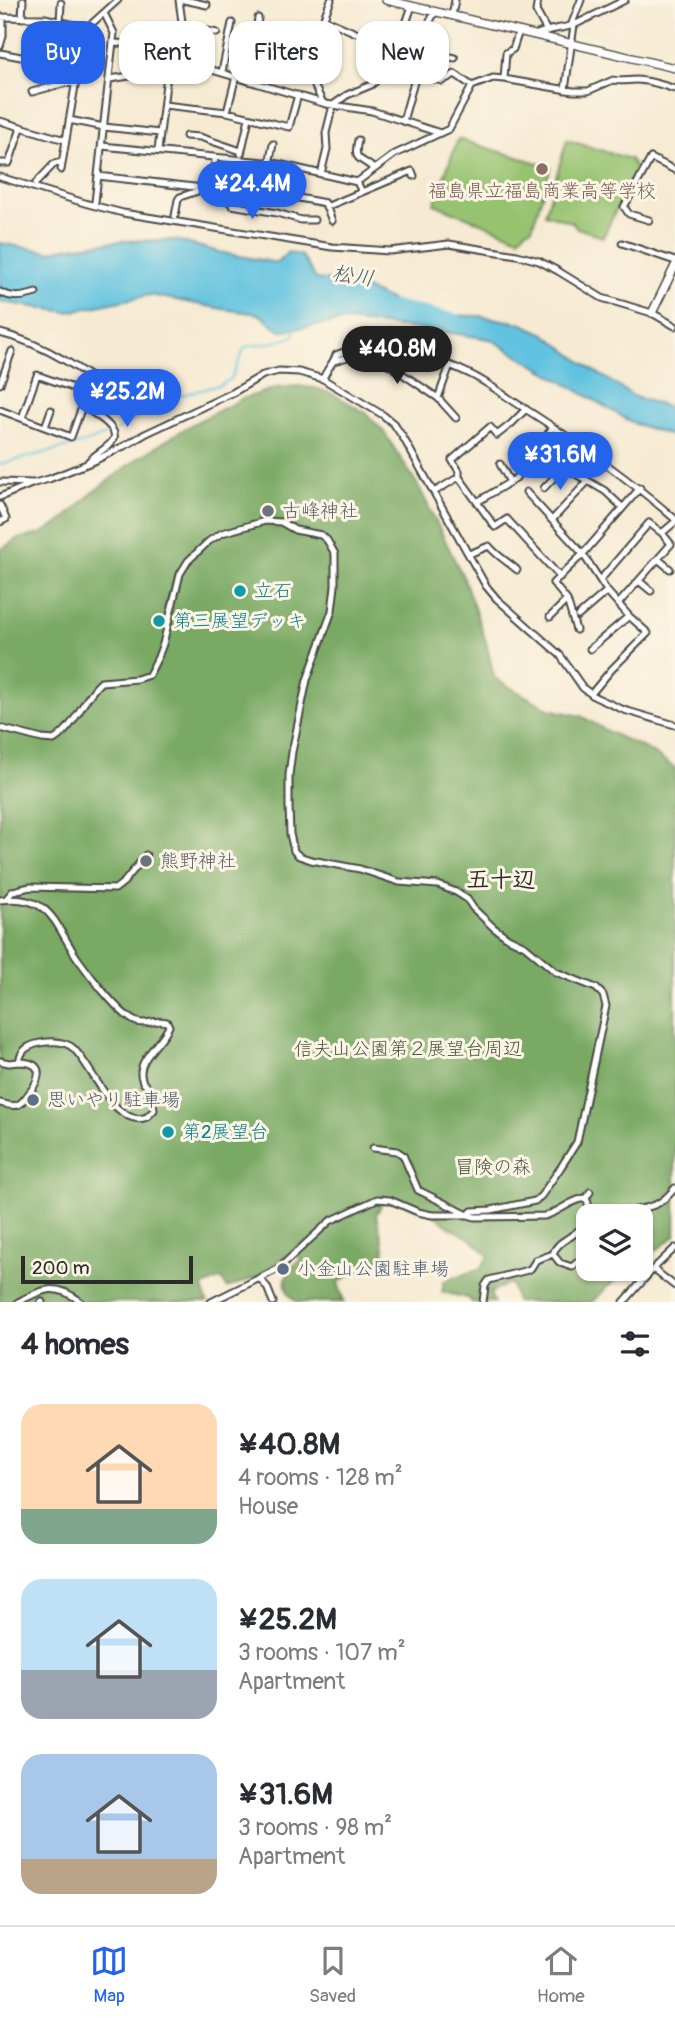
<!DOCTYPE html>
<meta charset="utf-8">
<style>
:root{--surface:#fff;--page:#f7f7f7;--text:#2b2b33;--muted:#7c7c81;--line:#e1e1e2;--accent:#2563eb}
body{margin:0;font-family:Pangolin,"Klee One",sans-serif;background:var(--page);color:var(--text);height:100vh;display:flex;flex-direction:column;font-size:26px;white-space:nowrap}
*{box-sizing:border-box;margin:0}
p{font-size:23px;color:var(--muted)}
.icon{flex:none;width:38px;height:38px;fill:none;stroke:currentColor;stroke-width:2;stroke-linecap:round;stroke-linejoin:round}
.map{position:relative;height:1302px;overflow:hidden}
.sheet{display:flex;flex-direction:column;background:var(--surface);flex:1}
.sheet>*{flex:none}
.banner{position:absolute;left:21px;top:21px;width:634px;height:63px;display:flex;gap:14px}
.tools{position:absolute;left:576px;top:1204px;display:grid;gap:14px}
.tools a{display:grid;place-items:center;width:77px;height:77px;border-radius:14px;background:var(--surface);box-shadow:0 2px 5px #0004;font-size:35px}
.scale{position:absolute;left:21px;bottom:18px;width:172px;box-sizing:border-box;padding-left:7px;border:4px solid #2b2b2b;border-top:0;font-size:19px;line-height:24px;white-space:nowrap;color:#2b2b2b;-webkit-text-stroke:5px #fcf5e5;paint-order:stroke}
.price{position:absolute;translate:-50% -60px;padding:0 16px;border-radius:24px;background:var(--accent);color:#fff;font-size:23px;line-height:46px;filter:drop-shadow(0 2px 4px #0008)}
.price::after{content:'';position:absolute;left:50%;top:42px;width:21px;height:16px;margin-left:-10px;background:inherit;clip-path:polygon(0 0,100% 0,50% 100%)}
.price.current{background:#222;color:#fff}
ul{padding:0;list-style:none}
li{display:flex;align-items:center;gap:21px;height:175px;padding:0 21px}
li span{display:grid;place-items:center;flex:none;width:196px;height:140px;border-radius:21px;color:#555}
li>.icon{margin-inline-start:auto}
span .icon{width:84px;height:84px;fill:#fffc;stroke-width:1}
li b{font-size:30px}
h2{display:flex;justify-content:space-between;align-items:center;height:84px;padding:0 21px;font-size:30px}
.chip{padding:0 24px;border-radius:21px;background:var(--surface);box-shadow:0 2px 5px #0004;font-size:24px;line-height:63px}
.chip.current{background:var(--accent);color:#fff}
.tab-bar{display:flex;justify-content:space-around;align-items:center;height:98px;border-top:2px solid var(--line);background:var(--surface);font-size:19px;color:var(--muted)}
.tab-bar a{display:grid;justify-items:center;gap:4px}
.tab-bar .current{color:var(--accent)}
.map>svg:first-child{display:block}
.green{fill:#97c371;stroke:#61774e;stroke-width:2}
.forest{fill:#79a963;stroke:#526a47;stroke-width:2}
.water{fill:#62c3e0;stroke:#467786;stroke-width:2}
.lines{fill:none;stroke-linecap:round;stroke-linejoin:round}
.stream{stroke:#62c3e0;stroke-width:2}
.river{stroke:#62c3e0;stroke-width:10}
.minor-casing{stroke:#494844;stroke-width:9}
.tertiary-casing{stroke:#494844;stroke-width:10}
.minor{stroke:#fff;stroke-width:5}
.tertiary{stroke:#fff;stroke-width:7}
.education-dot{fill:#8d6e63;stroke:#fcf5e5;stroke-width:2.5}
.worship-dot{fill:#6b7280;stroke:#fcf5e5;stroke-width:2.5}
.culture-dot{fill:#0f9aa8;stroke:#fcf5e5;stroke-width:2.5}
.service-dot{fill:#5c6f8a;stroke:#fcf5e5;stroke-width:2.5}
.labels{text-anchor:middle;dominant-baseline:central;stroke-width:6;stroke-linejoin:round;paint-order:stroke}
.education-label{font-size:19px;fill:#785e54;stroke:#fcf5e5}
.worship-label{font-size:19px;fill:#5b616d;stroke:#fcf5e5;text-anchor:start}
.culture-label{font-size:19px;fill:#0d838f;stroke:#fcf5e5;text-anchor:start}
.park-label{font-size:19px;fill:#4b5940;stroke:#fcf5e5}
.service-label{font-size:19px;fill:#4e5e75;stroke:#fcf5e5;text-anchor:start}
.water-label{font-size:21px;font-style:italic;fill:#3c5961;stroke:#fcf5e5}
.quarter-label{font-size:23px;font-weight:bold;fill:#2b2b2b;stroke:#fcf5e5}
</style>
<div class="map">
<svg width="675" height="1302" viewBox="0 0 675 1302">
<rect width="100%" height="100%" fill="#fcf5e5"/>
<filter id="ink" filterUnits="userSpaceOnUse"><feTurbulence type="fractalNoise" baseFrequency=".0143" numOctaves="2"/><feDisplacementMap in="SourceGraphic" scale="14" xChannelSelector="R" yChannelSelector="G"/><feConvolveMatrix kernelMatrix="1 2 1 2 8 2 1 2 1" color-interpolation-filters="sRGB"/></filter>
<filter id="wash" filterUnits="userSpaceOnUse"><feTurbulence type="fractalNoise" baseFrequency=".00686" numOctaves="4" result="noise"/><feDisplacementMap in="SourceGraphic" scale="28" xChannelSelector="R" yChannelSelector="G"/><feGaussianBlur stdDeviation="1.57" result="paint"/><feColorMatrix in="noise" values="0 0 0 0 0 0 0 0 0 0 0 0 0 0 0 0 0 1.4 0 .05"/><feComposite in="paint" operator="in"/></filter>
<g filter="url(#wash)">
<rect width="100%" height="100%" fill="#f6ead2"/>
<path class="green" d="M458 139 551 167 532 228 526 230 519 238 434 204Z
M567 140 630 159 636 169 603 237 577 228 572 222 545 214Z"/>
<path class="forest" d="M297 386 315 388 333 394 366 413 384 432 419 487 464 579 486 642 494 677 502 683 549 709 581 716 609 732 648 750 675 768V1236L641 1262 640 1216H588V1269H632L607 1287 593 1302H516L512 1286 509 1283 490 1293 494 1302H472L468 1298 442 1292 444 1281 480 1269 489 1256 471 1239 449 1227 434 1215 394 1199 382 1203 376 1215 385 1252 381 1258 338 1282 344 1302H298C287 1297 282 1282 289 1272 291 1268 297 1263 301 1259L296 1253 286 1256 257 1277 227 1288 222 1278 203 1286 206 1300 208 1302H0V550L17 539 40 534 61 522 93 492 140 457 192 424 242 399 276 388Z"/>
<path class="water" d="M175 240 223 253 277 263 288 252 302 256 316 279 353 283 423 315 480 316 520 323 545 334 590 368 635 397 675 409V437L633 423 490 339 445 332 346 321 280 331 259 314 223 309 150 295 68 312 0 302V243L49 252 70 247 122 241Z"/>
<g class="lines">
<path class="stream" d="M115 431 157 404 174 397 220 385 231 379 245 347C261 343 278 344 294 336V329
M0 464 88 442 110 433"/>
<path class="river" d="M393 305 456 319"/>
</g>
</g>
<g filter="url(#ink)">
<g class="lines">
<defs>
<path id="minor" d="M179 0 183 29H198L217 33
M184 0 207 5
M538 0 536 11 547 31
M452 16 455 0
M0 17 45 18 87 28 118 0
M22 18 23 0
M324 19 356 33
M60 22 61 3
M571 26 581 0
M179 29 180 44 192 64
M402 35 412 6
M535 35C546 29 561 29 574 25
M113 43 176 45 182 43 198 42
M0 46 3 36V17
M0 53 63 65
M297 66 310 53 331 0
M222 72 232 23
M110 79 142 74 187 77 192 64 326 104 372 111 440 133
M446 79 443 70 447 56 455 58
M504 79 506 53 513 49 519 31
M249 80 258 18
M315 87 323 103
M565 90 574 25 625 0
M32 92 65 83 76 84
M164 105 227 112 289 127 298 95
M227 112 236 76
M69 120 104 127 160 133
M0 121 65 140
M403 121 416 75 418 43 435 12
M186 136 200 137 241 151
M358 140C353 163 360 156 374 169
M102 146 274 163 357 182 362 192
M158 151 167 75
M241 154 249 118
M0 163H9L21 128
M61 170 79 62 87 28
M321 174 327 149 326 133 333 105 347 95 371 85 388 71 409 72 442 81 455 74 472 86 493 78 504 79 573 91H588L613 80C621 82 628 80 636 80 650 80 662 85 675 89
M98 176 203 188
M0 177 88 204 123 213 332 247 390 251 449 244 517 255 539 261 558 271 602 298 652 313 675 326
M357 182 395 154 449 129 472 86
M36 183 54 164 62 162
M213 185 215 158
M233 186 229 201 232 205 277 213 301 220H314
M264 191 273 144
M95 202 114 33 104 13
M326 207 412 171 414 176
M175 216 178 200 180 197 221 183 325 203 332 221
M649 220 629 214 624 207 651 158 675 170
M622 243 675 261
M0 292C13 299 23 297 36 293
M0 333C51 345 94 379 135 409
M334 361 351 356H376L438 398 456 418
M323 379C326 370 333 364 336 355 345 350 356 350 367 350 404 348 437 358 470 374 489 383 506 397 524 408 577 442 628 478 675 519
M0 384 12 351
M438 398 450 365
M82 407C91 411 118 427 114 438 112 446 94 454 88 462
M526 409 511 424 497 435 490 427 452 460 459 471V477L495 527 507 519 560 577
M0 410 71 437 87 393 37 375 22 418
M45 427 51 410
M540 446 564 467 605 491 622 507
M500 464 510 482
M0 482 34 483 49 479 94 461 128 444 145 434 234 392 263 375 279 371 299 372 323 379 383 415 394 424 404 439 486 586 497 599 560 655 583 688 595 697 624 710 675 725
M544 488 564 467
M434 492 459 477
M526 492 583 554 607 591 629 616 648 633 612 669 591 694
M0 497 34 483
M477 502 515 479 553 427
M0 505 6 519 0 522
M553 519 587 482
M469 554 489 546C497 556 507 561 517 570
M658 559 670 569
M601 579 649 523 662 533 675 522
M639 581 651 591
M619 603 671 544 662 533
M578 616 607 591
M550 617 567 600
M576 630 567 600 553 583 583 554 640 488
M590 649 629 616
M0 728 42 739 54 740C77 725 82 699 101 682L137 679 149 675 158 657 163 644 180 574 188 561 209 541 222 533 265 521 281 522 295 530 321 535 327 540 335 554V586L332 611 307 680 292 752 289 775V806L290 834 294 851 299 856 311 860 360 869 399 882 438 885 456 892 467 899 473 908 494 928 508 938 525 946 556 972 596 988 603 995 606 1006 577 1142 561 1167 541 1196 535 1201 491 1210 472 1211 468 1215 418 1190 403 1155 397 1151 373 1148
M6 899 13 891 30 887 115 889 124 882 146 855
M0 900C53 894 54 925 78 959 90 976 115 1008 131 1019 143 1028 155 1018 167 1022L169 1026C164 1041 135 1060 142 1079 144 1087 144 1081 148 1088 152 1094 153 1103 154 1110L147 1117C115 1130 92 1065 73 1048 64 1040 47 1041 36 1044 26 1047 21 1051 19 1062 49 1062 38 1083 26 1097 23 1101 21 1104 17 1105 12 1107 5 1104 0 1103
M0 1061 9 1063 19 1062
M620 1216C644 1204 655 1213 675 1188
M553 1254 560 1263 572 1267 588 1253
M653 1269 675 1286
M260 1279 267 1287 273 1302
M18 1302C44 1289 56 1282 81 1302
M41 1302H42
M211 1302 278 1269 330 1221 377 1199 390 1200 418 1212 432 1215H468L475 1217 544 1216C559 1213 571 1199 586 1198L590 1192
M483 1302 485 1286 489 1280 528 1270 531 1268 536 1260 553 1254C558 1237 581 1239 587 1215 589 1208 589 1204 586 1198
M624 1302 653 1269 675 1248"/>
<path id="tertiary" d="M386 0 675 68
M652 313 675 266"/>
</defs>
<use href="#minor" class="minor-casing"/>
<use href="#tertiary" class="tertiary-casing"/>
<use href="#minor" class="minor"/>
<use href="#tertiary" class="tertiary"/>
</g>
</g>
<circle class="education-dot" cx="542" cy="169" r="7"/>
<g class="worship-dot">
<circle cx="268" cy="511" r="7"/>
<circle cx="146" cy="861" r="7"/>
</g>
<g class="culture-dot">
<circle cx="240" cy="591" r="7"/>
<circle cx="159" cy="621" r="7"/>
<circle cx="168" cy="1132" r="7"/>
</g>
<g class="service-dot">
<circle cx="33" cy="1100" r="7"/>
<circle cx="283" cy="1269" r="7"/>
</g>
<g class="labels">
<g class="education-label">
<text x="542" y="191">福島県立福島商業高等学校</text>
</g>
<g class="worship-label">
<text x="282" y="511">古峰神社</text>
<text x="160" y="861">熊野神社</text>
</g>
<g class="culture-label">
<text x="254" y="591">立石</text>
<text x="173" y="621">第三展望デッキ</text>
<text x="182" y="1132">第2展望台</text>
</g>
<g class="park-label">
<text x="408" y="1049">信夫山公園第２展望台周辺</text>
<text x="493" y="1167">冒険の森</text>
</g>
<g class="service-label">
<text x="47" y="1100">思いやり駐車場</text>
<text x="297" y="1269">小金山公園駐車場</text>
</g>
<g class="water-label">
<text transform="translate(353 276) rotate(9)">松川</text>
</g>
<g class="quarter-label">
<text x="501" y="879">五十辺</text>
</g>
</g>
</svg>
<div class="tools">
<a><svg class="icon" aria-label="layers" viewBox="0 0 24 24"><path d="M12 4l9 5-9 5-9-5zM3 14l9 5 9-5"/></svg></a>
</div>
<div class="scale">200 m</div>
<b class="price" style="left:252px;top:221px">¥24.4M</b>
<b class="price current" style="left:397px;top:386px">¥40.8M</b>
<b class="price" style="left:127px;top:429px">¥25.2M</b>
<b class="price" style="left:560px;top:492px">¥31.6M</b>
<div class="banner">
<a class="chip current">Buy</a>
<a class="chip">Rent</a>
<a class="chip">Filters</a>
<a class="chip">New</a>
</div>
</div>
<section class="sheet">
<h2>4 homes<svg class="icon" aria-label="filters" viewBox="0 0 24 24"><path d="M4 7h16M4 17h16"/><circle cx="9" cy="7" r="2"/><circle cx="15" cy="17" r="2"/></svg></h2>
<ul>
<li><span style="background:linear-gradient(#ffd9b3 75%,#7fa58c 0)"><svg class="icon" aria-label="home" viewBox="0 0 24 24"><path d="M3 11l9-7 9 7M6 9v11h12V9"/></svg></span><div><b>¥40.8M</b><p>4 rooms · 128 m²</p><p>House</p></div></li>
<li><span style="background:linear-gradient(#bfe0f5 65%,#9aa5b1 0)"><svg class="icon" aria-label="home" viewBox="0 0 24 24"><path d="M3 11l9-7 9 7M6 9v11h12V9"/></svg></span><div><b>¥25.2M</b><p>3 rooms · 107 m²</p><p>Apartment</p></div></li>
<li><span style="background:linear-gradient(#a9c7e8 75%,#b9a48a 0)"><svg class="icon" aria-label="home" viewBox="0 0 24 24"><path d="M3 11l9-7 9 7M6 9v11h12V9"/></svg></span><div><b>¥31.6M</b><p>3 rooms · 98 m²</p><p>Apartment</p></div></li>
</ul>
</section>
<nav class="tab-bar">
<a class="current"><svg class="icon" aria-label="map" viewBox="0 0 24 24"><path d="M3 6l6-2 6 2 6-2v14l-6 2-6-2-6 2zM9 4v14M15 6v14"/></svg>Map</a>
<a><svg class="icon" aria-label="saved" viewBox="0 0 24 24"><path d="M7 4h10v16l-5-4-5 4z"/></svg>Saved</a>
<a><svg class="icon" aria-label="home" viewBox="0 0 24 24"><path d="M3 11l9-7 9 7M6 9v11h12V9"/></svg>Home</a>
</nav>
